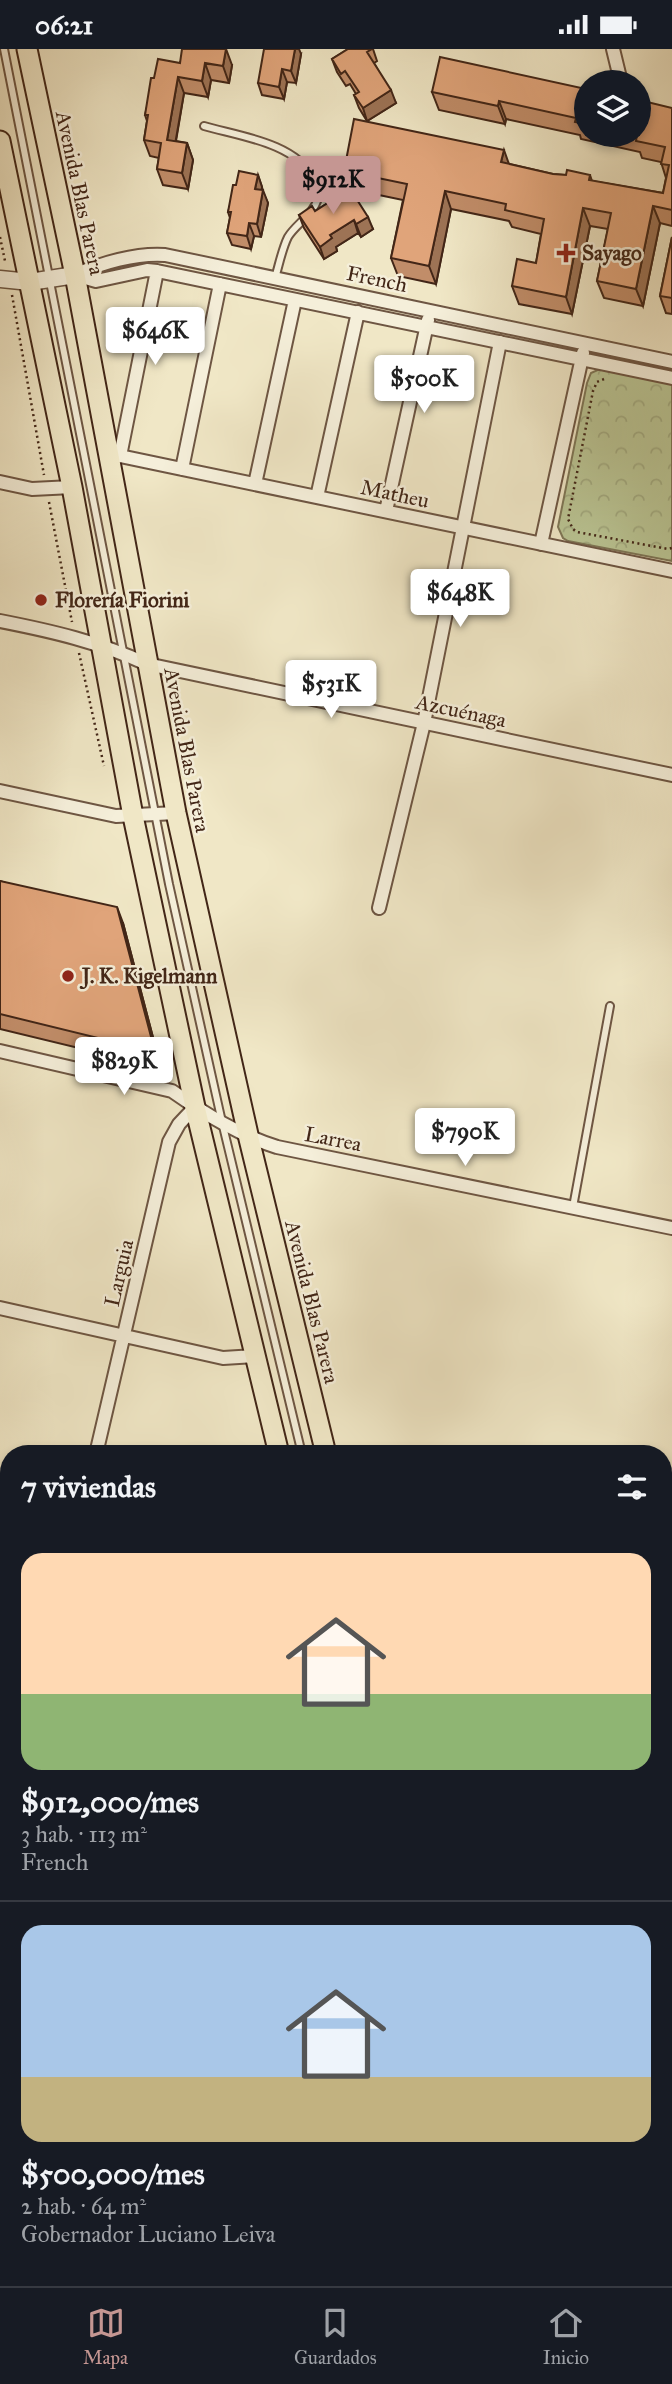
<!DOCTYPE html>
<html lang="es">
<meta charset="utf-8">
<style>
:root{--surface:#171b24;--page:#242831;--text:#f1f3f6;--muted:#9ea1a6;--line:#363941;--accent:#c59692}
body{margin:0;font-family:"IM FELL Great Primer",serif;background:var(--page);color:var(--text);height:100vh;display:flex;flex-direction:column;font-size:26px;white-space:nowrap}
*{box-sizing:border-box;margin:0}
p{font-size:23px;color:var(--muted)}
.icon{flex:none;width:38px;height:38px;fill:none;stroke:currentColor;stroke-width:2;stroke-linecap:round;stroke-linejoin:round}
.map{position:relative;flex:1;overflow:hidden}
.details{position:absolute;left:0px;top:1396px;width:672px;height:842px;display:flex;flex-direction:column;background:var(--surface);border-radius:28px 28px 0 0;box-shadow:0 4px 10px #0003}
.details>*{flex:none}
.tools{position:absolute;left:574px;top:21px;display:grid;gap:14px}
.tools a{display:grid;place-items:center;width:77px;height:77px;border-radius:50%;background:var(--surface);box-shadow:0 4px 10px #0003;font-size:35px}
.price{position:absolute;translate:-50% -60px;padding:0 16px;border-radius:7px;background:#fff;color:#222;font-size:23px;line-height:46px;filter:drop-shadow(0 2px 4px #0008)}
.price::after{content:'';position:absolute;left:50%;top:42px;width:21px;height:16px;margin-left:-10px;background:inherit;clip-path:polygon(0 0,100% 0,50% 100%)}
.price.active{background:var(--accent);color:#111}
ul{padding:0;list-style:none}
li{display:grid;align-content:center;gap:14px;height:371px;padding:0 21px}
li+li{border-top:2px solid var(--line)}
li span{display:grid;place-items:center;height:217px;border-radius:21px;color:#555}
li>.icon{margin-inline-start:auto}
span .icon{width:126px;height:126px;fill:#fffc;stroke-width:1}
li b{font-size:30px}
h2{display:flex;justify-content:space-between;align-items:center;height:84px;padding:0 21px;font-size:30px}
.status{display:flex;justify-content:space-between;align-items:center;height:49px;padding:0 35px;background:var(--surface);direction:ltr}
.status svg{height:19px;fill:currentColor}
.tab-bar{display:flex;justify-content:space-around;align-items:center;height:98px;border-top:2px solid var(--line);background:var(--surface);font-size:19px;color:var(--muted)}
.tab-bar a{display:grid;justify-items:center;gap:4px}
.tab-bar .active{color:var(--accent)}
.map>svg:first-child{display:block}
.grass{fill:#bac594;stroke:#7e7656;stroke-width:2}
.forest{fill:url(#forest-crowns);stroke:#7e7656;stroke-width:2}
.lines{fill:none;stroke-linecap:round;stroke-linejoin:round}
.service-casing{stroke:#6e5643;stroke-width:10}
.minor-casing{stroke:#6e5643;stroke-width:16}
.tertiary-casing{stroke:#6e5643;stroke-width:19}
.primary-casing{stroke:#422617;stroke-width:23}
.path{stroke:#422617;stroke-width:2.5;stroke-dasharray:2 3.5;stroke-linecap:butt}
.service{stroke:#f5efda;stroke-width:6}
.minor{stroke:#f5efda;stroke-width:12}
.tertiary{stroke:#f5efda;stroke-width:16}
.primary{stroke:#f0e7c6;stroke-width:19}
.wall{fill:#c18d69;stroke:#422617;stroke-width:2}
.shaded-wall{fill:#9d7355;stroke:#422617;stroke-width:2}
.building{fill:#e0a47a;stroke:#422617;stroke-width:2}
.poi-dot{fill:#8f2418;stroke:#f5efda;stroke-width:2.5}
.labels{text-anchor:middle;dominant-baseline:central;stroke-width:5;stroke-linejoin:round;paint-order:stroke}
.street-label{font-size:21px;fill:#422617;stroke:#f5efda}
.poi-label{font-size:21px;font-weight:bold;fill:#422617;stroke:#f5efda;text-anchor:start}
</style>
<div class="status"><b>06:21</b><svg viewBox="0 0 49 12"><path d="M0 12V9h3v3zM5 12V6h3v6zM10 12V3h3v9zM15 12V0h3v12zM26 1h20v11H26zM47 4h2v5h-2z"/></svg></div>
<div class="map">
<svg width="672" height="2237" viewBox="0 0 672 2237">
<defs>
<pattern id="forest-crowns" width="20" height="18" patternUnits="userSpaceOnUse" patternTransform="scale(1.75)"><rect width="20" height="18" fill="#bac594"/><path d="M2 6a3 3 0 1 1 6 0M12 15a3 3 0 1 1 6 0" fill="none" stroke="#a1a97f"/></pattern>
</defs>
<rect width="100%" height="100%" fill="#f0e7c6"/>
<filter id="stains"><feTurbulence type="fractalNoise" baseFrequency=".00286" numOctaves="4"/><feColorMatrix values="0 0 0 0 .2 0 0 0 0 .09 0 0 0 0 .02 0 0 0 .5 -.17"/></filter>
<radialGradient id="worn" r=".72"><stop offset=".6" stop-color="#630" stop-opacity="0"/><stop offset="1" stop-color="#630" stop-opacity=".3"/></radialGradient>
<path class="grass" d="M0 2089 9 2090V2209L0 2208Z"/>
<path class="forest" d="M602 319 672 334V512L568 492 563 489 558 478 587 334 591 324Z"/>
<g class="lines">
<defs>
<path id="service" d="M4 0 169 835 222 1073 302 1405
M204 77C239 87 296 94 313 129 316 135 320 143 318 149 314 165 296 175 288 188 282 200 279 216 275 229
M573 1158 610 957
M501 2230 503 2237"/>
<path id="minor" d="M613 0 621 33
M672 313 165 206C136 204 101 214 75 226L96 232 147 221 157 222 672 329
M120 407 157 222
M109 409 120 407 182 420 672 522
M182 420 220 235
M0 433 32 440 72 438
M255 435 295 251
M317 448 358 263
M386 462 428 271
M541 495 583 304
M0 572C51 582 99 593 147 615L672 726
M0 742 116 767 176 764
M379 859 424 674 500 293
M0 1002 172 1042C205 1065 239 1086 277 1098L672 1179
M0 1259 223 1309 255 1307
M96 1405 169 1093 179 1075 195 1058
M0 1516 9 1518
M0 1814 9 1774
M663 1855 672 1856
M0 2058H9
M451 2237H456"/>
<path id="tertiary" d="M0 230 30 233 75 226
M663 2192 672 2188
M539 2237 559 2230"/>
<path id="primary" d="M27 0 75 226 176 764 249 1090 326 1405
M0 92 72 438 133 767 195 1058 279 1405
M480 2230 482 2237
M522 2230 524 2237"/>
</defs>
<use href="#service" class="service-casing"/>
<use href="#minor" class="minor-casing"/>
<use href="#tertiary" class="tertiary-casing"/>
<use href="#primary" class="primary-casing"/>
<path class="path" d="M0 188 5 212
M12 246 44 426
M604 330 597 333 593 342 568 470 573 480 577 483 668 500 672 499
M49 453 72 573
M79 604 104 717"/>
<use href="#service" class="service"/>
<use href="#minor" class="minor"/>
<use href="#tertiary" class="tertiary"/>
<use href="#primary" class="primary"/>
</g>
<path class="wall" d="M348 0H373L377 12 374 14 396 54 367 72 359 59 354 46 356 45 350 35 346 37 337 23 332 10Z
M301 5 296 34 287 33 284 50 262 46 258 34Z
M180 14 232 16 229 34 211 31 208 48 184 44 176 92 187 94 193 111 188 140 163 136 157 120 159 109 150 107 144 91 147 72 145 66 154 29Z
M586 40V86H639L672 59V177L660 174 643 257 604 249 597 232 608 180 590 177 572 265 519 255 512 237 536 214 541 185 512 178 509 172 451 160 436 235 398 227 391 209 403 151 350 140 373 180 361 188 358 184 336 198 337 202 324 210 304 179 299 166 315 162 336 149 334 143 350 140 344 122 509 115 553 125 566 126H590L592 132 663 144 666 129 661 113 642 109 640 103 581 90 580 86 506 70 505 75 439 61 432 43Z
M258 126 262 138V141L268 154 261 188 254 187 251 200 232 196 227 184 230 169 228 163 236 136Z
M672 188V265L666 264 660 247Z
M0 832 123 874 161 1019 0 980Z"/>
<path class="shaded-wall" d="M226 0 232 16 229 34 223 17Z
M295 0H299L301 5 296 34 291 22Z
M205 14 211 31 208 48 202 32Z
M282 20 287 33 284 50 279 38Z
M178 28 184 44 173 107 167 91Z
M391 41 396 54 367 72 363 59Z
M499 52 506 70 505 75 498 57Z
M187 94 193 111 188 140 182 124Z
M504 101 510 118 501 113Z
M258 126 262 138 260 152 255 140Z
M263 141 268 154 261 188 257 175Z
M445 142 451 160 436 235 429 217Z
M653 157 660 174 643 257 636 240Z
M583 159 590 177 572 265 566 248Z
M368 168 373 180 361 188 356 175Z
M354 171 358 184 336 198 337 202 324 210 320 198 330 186Z
M249 174 254 187 251 200 247 187Z
M117 858 123 874 161 1019 155 1003Z"/>
<path class="building" d="M182 0H226L223 17 205 14 202 32 178 28 167 91 187 94 182 124 157 120 161 94 144 91 148 66H145L151 29H154L158 10 180 14Z
M264 0H295L291 22 282 20 279 38 258 34Z
M348 0H372L367 3 391 41 363 59 354 46 359 43 345 22 341 25 332 10Z
M440 8 586 40V75L575 73 576 69 499 52 498 57 432 43Z
M639 51 672 59V161L653 157 636 240 597 232 611 164 583 159 566 248 512 237 517 210 536 214 544 170 505 161 506 155 445 142 429 217 391 209 407 135 344 122 354 70 504 101 501 113 553 125 566 126 567 121 590 126 589 131 663 144 669 116 661 115 665 98 636 92 637 86H634H639Z
M239 122 258 126 255 140 263 141 257 175 249 174 247 187 227 184 231 163H228L233 136H236Z
M347 135 368 168 356 175 354 171 330 186 332 189 320 198 299 166 312 157 315 162 337 148 334 143Z
M672 188V249L660 247Z
M0 832 117 858 155 1003 0 965Z"/>
<g class="poi-dot">
<path d="M562.5 193.5h7v7h7v7h-7v7h-7v-7h-7v-7h7z"/>
<circle cx="41" cy="551" r="7"/>
<circle cx="68" cy="927" r="7"/>
</g>
<g class="labels">
<g class="street-label">
<text transform="translate(80 144) rotate(78)">Avenida Blas Parera</text>
<text transform="translate(377 230) rotate(12)">French</text>
<text transform="translate(395 445) rotate(12)">Matheu</text>
<text transform="translate(461 662) rotate(12)">Azcuénaga</text>
<text transform="translate(187 701) rotate(79)">Avenida Blas Parera</text>
<text transform="translate(333 1090) rotate(11)">Larrea</text>
<text transform="translate(119 1224) rotate(-77)">Larguia</text>
<text transform="translate(312 1253) rotate(76)">Avenida Blas Parera</text>
</g>
<g class="poi-label">
<text x="582" y="204">Sayago</text>
<text x="55" y="551">Florería Fiorini</text>
<text x="82" y="927">J. K. Kigelmann</text>
</g>
</g>
<rect width="100%" height="100%" filter="url(#stains)"/>
<rect width="100%" height="100%" fill="url(#worn)"/>
</svg>
<div class="tools">
<a><svg class="icon" aria-label="layers" viewBox="0 0 24 24"><path d="M12 4l9 5-9 5-9-5zM3 14l9 5 9-5"/></svg></a>
</div>
<b class="price active" style="left:333px;top:167px">$912K</b>
<b class="price" style="left:155px;top:318px">$646K</b>
<b class="price" style="left:424px;top:366px">$500K</b>
<b class="price" style="left:460px;top:580px">$648K</b>
<b class="price" style="left:331px;top:671px">$531K</b>
<b class="price" style="left:124px;top:1048px">$829K</b>
<b class="price" style="left:465px;top:1119px">$790K</b>
<section class="details">
<h2>7 viviendas<svg class="icon" aria-label="filters" viewBox="0 0 24 24"><path d="M4 7h16M4 17h16"/><circle cx="9" cy="7" r="2"/><circle cx="15" cy="17" r="2"/></svg></h2>
<ul>
<li><span style="background:linear-gradient(#ffd9b3 65%,#8fb573 0)"><svg class="icon" aria-label="home" viewBox="0 0 24 24"><path d="M3 11l9-7 9 7M6 9v11h12V9"/></svg></span><div><b>$912,000/mes</b><p>3 hab. · 113 m²</p><p>French</p></div></li>
<li><span style="background:linear-gradient(#a9c7e8 70%,#c2b280 0)"><svg class="icon" aria-label="home" viewBox="0 0 24 24"><path d="M3 11l9-7 9 7M6 9v11h12V9"/></svg></span><div><b>$500,000/mes</b><p>2 hab. · 64 m²</p><p>Gobernador Luciano Leiva</p></div></li>
</ul>
</section>
</div>
<nav class="tab-bar">
<a class="active"><svg class="icon" aria-label="map" viewBox="0 0 24 24"><path d="M3 6l6-2 6 2 6-2v14l-6 2-6-2-6 2zM9 4v14M15 6v14"/></svg>Mapa</a>
<a><svg class="icon" aria-label="saved" viewBox="0 0 24 24"><path d="M7 4h10v16l-5-4-5 4z"/></svg>Guardados</a>
<a><svg class="icon" aria-label="home" viewBox="0 0 24 24"><path d="M3 11l9-7 9 7M6 9v11h12V9"/></svg>Inicio</a>
</nav>
